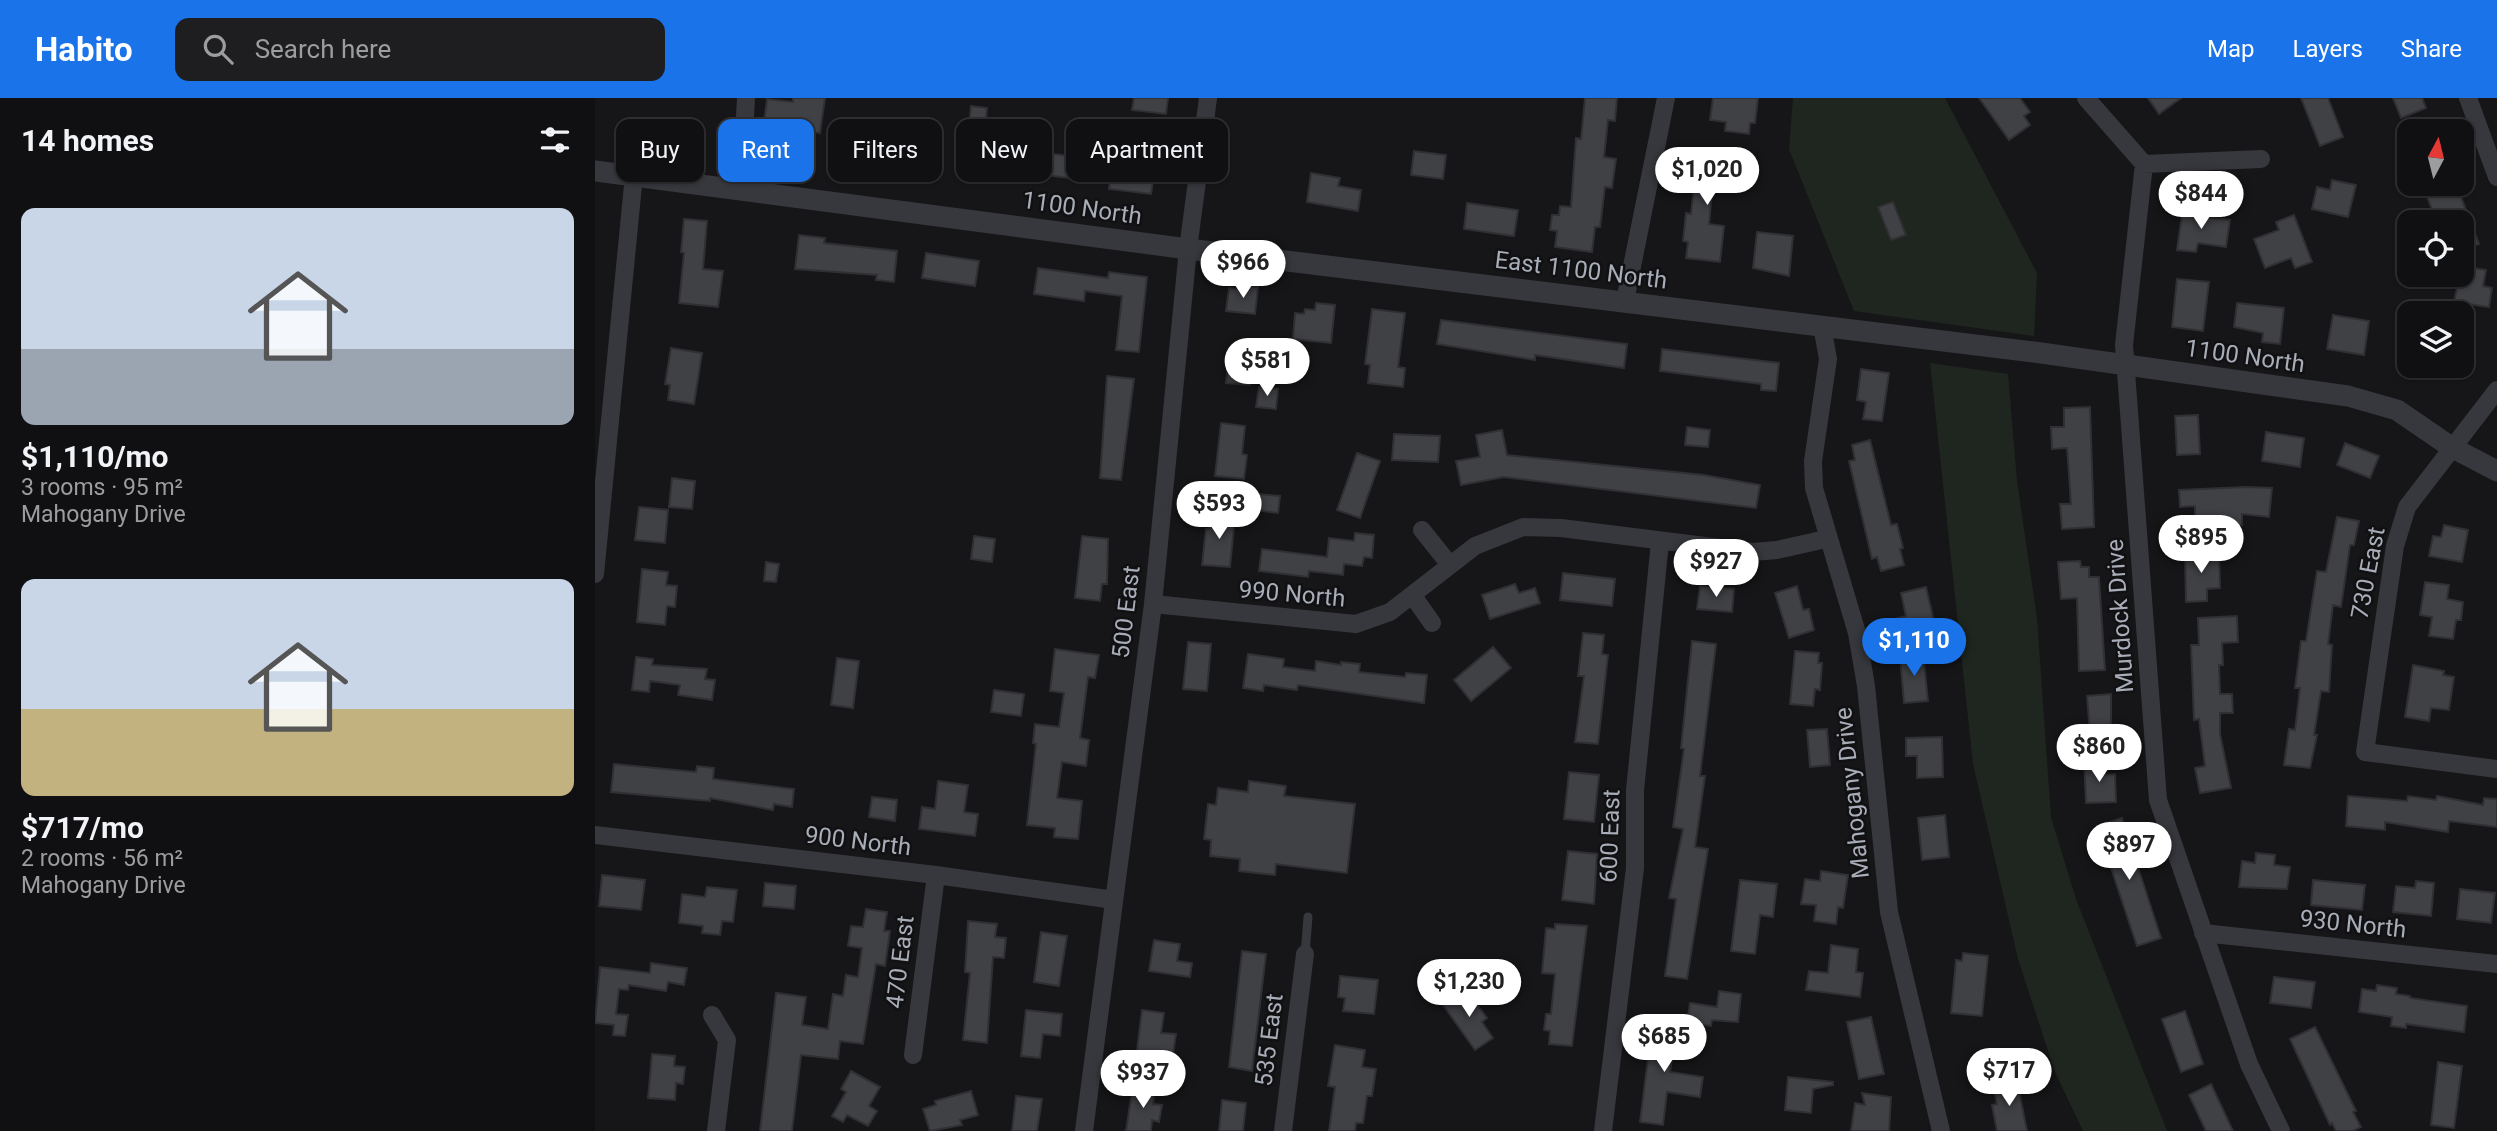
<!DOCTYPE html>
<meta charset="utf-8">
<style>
:root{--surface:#101012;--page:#1e1e20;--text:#f1f3f6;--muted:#9c9d9f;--line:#303032;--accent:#1a73e8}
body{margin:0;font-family:Roboto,sans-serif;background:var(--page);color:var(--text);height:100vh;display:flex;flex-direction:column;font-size:26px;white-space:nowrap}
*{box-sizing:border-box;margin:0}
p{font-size:23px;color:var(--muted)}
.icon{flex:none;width:38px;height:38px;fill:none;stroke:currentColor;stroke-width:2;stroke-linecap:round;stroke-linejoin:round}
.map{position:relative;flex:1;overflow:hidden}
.details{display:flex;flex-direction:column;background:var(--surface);width:595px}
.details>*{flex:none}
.banner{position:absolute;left:21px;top:21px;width:665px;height:63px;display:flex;gap:14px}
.needle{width:46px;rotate:7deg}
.controls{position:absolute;left:1802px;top:21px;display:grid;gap:14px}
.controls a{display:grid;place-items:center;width:77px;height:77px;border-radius:14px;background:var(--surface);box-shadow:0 2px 5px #0004,0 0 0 2px var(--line);font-size:35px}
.price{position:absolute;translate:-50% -60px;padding:0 16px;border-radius:24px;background:#fff;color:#222;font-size:23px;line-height:46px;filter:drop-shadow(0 2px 4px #0008)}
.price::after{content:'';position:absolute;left:50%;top:42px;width:21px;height:16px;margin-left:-10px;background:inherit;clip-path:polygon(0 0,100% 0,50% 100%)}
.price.current{background:var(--accent);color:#fff}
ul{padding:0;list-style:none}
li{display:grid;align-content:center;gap:14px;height:371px;padding:0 21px}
li span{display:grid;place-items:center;height:217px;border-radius:14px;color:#555}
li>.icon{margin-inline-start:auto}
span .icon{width:126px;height:126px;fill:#fffc;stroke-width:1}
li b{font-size:30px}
h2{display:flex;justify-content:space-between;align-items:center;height:84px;padding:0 21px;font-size:30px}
.tag{padding:0 24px;border-radius:14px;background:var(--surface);box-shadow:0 2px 5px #0004,0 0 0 2px var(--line);font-size:24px;line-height:63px}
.tag.current{background:var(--accent);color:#fff}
header{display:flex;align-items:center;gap:42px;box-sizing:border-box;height:98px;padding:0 35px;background:var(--accent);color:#fff}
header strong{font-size:33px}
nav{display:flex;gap:38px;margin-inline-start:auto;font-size:24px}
.search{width:490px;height:63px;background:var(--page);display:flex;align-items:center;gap:18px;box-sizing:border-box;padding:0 24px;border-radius:14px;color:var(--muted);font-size:26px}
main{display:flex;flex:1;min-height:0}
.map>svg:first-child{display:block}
.green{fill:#1e261f}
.building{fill:#404145;stroke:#303034;stroke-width:2}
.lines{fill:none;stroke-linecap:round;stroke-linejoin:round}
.service{stroke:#37383d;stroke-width:9}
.minor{stroke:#37383d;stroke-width:18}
.tertiary{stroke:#37383d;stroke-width:21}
.labels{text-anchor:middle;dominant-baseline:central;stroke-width:5;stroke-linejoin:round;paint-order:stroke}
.street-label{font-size:24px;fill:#a8adb8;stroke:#111113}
</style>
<header>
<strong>Habito</strong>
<div class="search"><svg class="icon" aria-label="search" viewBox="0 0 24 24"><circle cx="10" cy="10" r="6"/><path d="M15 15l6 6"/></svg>Search here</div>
<nav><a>Map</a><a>Layers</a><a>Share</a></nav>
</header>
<main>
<section class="details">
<h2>14 homes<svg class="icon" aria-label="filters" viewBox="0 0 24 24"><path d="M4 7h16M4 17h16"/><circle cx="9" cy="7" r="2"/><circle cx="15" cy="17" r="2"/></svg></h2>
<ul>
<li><span style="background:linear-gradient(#c9d6e8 65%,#9aa5b1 0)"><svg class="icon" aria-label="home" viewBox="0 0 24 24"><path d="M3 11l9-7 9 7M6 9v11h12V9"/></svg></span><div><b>$1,110/mo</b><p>3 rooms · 95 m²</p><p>Mahogany Drive</p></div></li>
<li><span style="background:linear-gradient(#c9d6e8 60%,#c2b280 0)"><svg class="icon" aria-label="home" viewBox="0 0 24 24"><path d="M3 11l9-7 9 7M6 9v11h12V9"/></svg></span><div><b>$717/mo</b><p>2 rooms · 56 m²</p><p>Mahogany Drive</p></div></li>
</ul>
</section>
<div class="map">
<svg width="1902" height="1033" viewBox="0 0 1902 1033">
<rect width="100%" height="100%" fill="#161618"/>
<path class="green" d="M1198 0H1350L1442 175 1439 238 1259 213 1194 51Z
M1335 265 1413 276 1422 383 1442 520 1456 719 1481 801 1572 1033H1488L1460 974 1423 861 1378 666Z"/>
<path class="building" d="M198 0H230L225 35 209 33 208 37 168 32 172 1 198 4Z
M539 0H573L571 16 537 12Z
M990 0H1022L1020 23 1013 22 1009 59 1021 61 1017 90 1010 89 1005 129H1000L997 154 960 149 962 133 955 132 957 117H964L965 108 976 109 981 40 986 41Z
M1118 0H1163L1160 25H1155L1154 36 1130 33 1131 24 1115 22Z
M1384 0H1425L1435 14 1429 18 1435 27 1414 42Z
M1553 0H1586L1564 16Z
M1706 0H1733L1748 39 1725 48Z
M1798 0H1827L1831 10 1806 20Z
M376 8 392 10 389 41 373 39Z
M392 29 426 34 423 52 492 60 490 82 386 69Z
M268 30 283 32 280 54 265 52V59L246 57 248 37 267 39Z
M819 53 851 57 848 81 816 77Z
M1103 54 1139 58 1136 88 1119 86 1117 94 1114 126 1129 128 1125 164 1091 160 1093 144 1088 143 1091 115 1096 116Z
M535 57 569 61 567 78 559 77 556 96 514 91 517 66 534 68Z
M716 75 745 80 743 88 766 92 763 113 712 104Z
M1737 82 1761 87 1753 119 1717 111 1722 89 1735 92Z
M1827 86H1861L1884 146 1867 152V124H1842Z
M1298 104 1311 137 1296 142 1283 109Z
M872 105 923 112 919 138 869 131Z
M1588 109 1607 112 1606 119 1635 122 1631 149 1603 145 1601 154 1582 152Z
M1699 117 1717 164 1700 170 1696 160 1670 170 1659 141 1684 132 1681 124Z
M89 121 112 123 108 171 128 173 123 209 84 205 89 155 86 154Z
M1162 134 1198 138 1194 178 1158 170Z
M204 137 230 140 229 145 302 153 299 184 281 182 282 177 200 171Z
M331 155 384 163 380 188 327 180Z
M1867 168 1891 172 1888 188 1897 190 1894 209 1859 204Z
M443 170 513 180 514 174 552 179 544 254 521 252 527 198 490 193 489 203 439 196Z
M1582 181 1614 184 1608 233 1577 229Z
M651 188 663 189 660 216 631 213 634 190 650 192Z
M721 205 740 207 736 245 698 241 700 215 709 216 710 211 720 212Z
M1642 205 1689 210 1685 246 1667 244 1668 235 1639 229Z
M777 211 810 215 803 269 810 270 808 289 773 285 775 267 770 266Z
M1738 217 1774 223 1769 257 1732 251Z
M846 222 1032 246 1029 270 940 257V262L842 246Z
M635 249 658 251 655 287 631 285Z
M76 250 107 255 99 306 73 302 75 287 70 286Z
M1067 251 1184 265 1181 293 1166 292V286L1065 273Z
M1266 271 1294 275 1287 323 1268 321 1271 304 1262 302Z
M512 278 539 281 526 382 505 380Z
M664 289 683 291 681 311 661 309Z
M1495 309 1499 429 1467 431 1465 406H1476L1473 362 1472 350 1457 351 1456 329H1469V310Z
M1603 317 1605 356 1582 357 1580 318Z
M626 325 650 328 647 356 652 357 649 381 620 378Z
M1092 329 1115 332 1113 349 1090 347Z
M907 332 912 357 1109 377 1165 387 1161 410 909 379 866 387 861 363 885 359 881 337Z
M1671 334 1709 340 1705 369 1667 363Z
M799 336 845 338 843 364 797 362Z
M1275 342 1296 427 1302 426 1308 450 1305 451 1309 467 1286 473 1282 459 1277 461 1254 363 1260 362 1257 347Z
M1750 345 1784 358 1775 380 1742 367Z
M762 355 785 363 765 420 742 412Z
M77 380 100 383 97 411 74 409Z
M1651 389 1677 390 1674 419 1647 416V427L1606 429 1605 418H1600V408L1585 409 1584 392Z
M662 396 685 398 683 415 660 412Z
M44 409 73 412 70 445 40 442Z
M616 416 640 418 635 469 607 467 611 431H614Z
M1742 419 1764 423 1759 447H1755L1746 509 1738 507 1733 546 1737 547 1734 594 1726 593 1719 637H1722L1715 670 1689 667 1694 631 1700 632 1705 590H1700L1706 543H1711L1722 473 1731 474Z
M1849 427 1873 432 1867 464 1834 458 1838 438 1846 439Z
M760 435 779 437 777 460 769 459 767 468 749 466 748 477 714 473 713 479 664 473 667 451 732 459 734 440 759 443Z
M379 438 400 441 397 464 376 461Z
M487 438 513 441 512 486H507L505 503 480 500Z
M1590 455H1624L1625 490 1612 491V503L1591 504Z
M1485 463 1486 469H1494V479H1504L1510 572 1484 573 1482 500 1466 501 1463 464Z
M171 464 184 466 181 484 169 483Z
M47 471 73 474 71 487 82 488 80 509 72 508 70 527 42 524Z
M968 475 1020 481 1017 508 965 502Z
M1830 484 1854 487 1852 501 1868 504 1866 522H1861L1858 541 1834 538 1837 519 1825 517Z
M920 486 924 495 940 490 945 505 895 521 887 497Z
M1105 488 1139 491 1137 514 1102 511Z
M1202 488 1208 512 1214 511 1219 532 1194 540 1180 495Z
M1331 489 1340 528 1300 538 1296 522 1311 518 1306 495Z
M1642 518 1643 544 1627 545 1628 567H1624L1625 596H1637L1638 615H1625V636L1636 690 1605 695 1600 670 1610 668 1604 621 1599 622 1596 547H1604L1603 520Z
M988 535 1009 537 1007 556 1013 557 1003 646 980 644 989 578H983Z
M1097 543 1121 546 1105 678H1110L1100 749 1113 751 1092 881 1070 878 1081 801 1074 800 1088 731 1078 729 1089 651 1086 650Z
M593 544 616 546 612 593 588 591Z
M898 549 916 570 876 603 859 582Z
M460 551 504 557 500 580 493 579 485 640 494 642 491 668 467 664 462 700 487 703 483 741 459 739 460 730 432 727 441 646 438 645 440 626 464 629 469 595 455 593Z
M1200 553 1224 555 1223 565H1227L1225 592 1220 591 1218 608 1195 606Z
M1328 555 1333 603 1309 605 1305 558Z
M653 556 689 561 688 569 720 573 721 563 746 567V564L765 566 764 574 810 579 811 575 832 577 829 605 703 587 702 592 669 587 668 593 648 590Z
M41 559 58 561 57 567 112 571 110 581 120 582 117 602 83 597 85 587 55 583 54 594 37 592Z
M242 560 264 563 258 610 236 607Z
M1818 567 1849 573 1848 577 1859 579 1854 612 1836 610 1834 623 1810 619Z
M399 592 429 596 426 618 396 614Z
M1516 596V634L1495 636 1492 598Z
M1232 631 1235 667 1215 669 1212 632Z
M1347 639 1348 679 1322 680V658H1311V640Z
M1489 662H1506L1507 677 1520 676 1521 704 1491 705Z
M19 666 101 674 102 668 119 670 118 681 199 691 197 709 179 706 178 712 115 700V703L16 694Z
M974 674 1004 677 999 724 969 721Z
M343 683 373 687 369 714 383 716 380 738 324 731 327 709 340 711Z
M654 683 691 688 689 698 760 706 752 775 681 766 680 777 644 773 645 761 615 758 616 742 609 741 613 706 621 707 623 690 653 694Z
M1753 698 1812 703 1813 698 1841 702 1842 698 1888 707 1889 700 1902 701V729L1854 723 1853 734 1790 724V732L1751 728Z
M277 699 302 702 300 723 274 719Z
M1350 717 1354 759 1327 762 1323 720Z
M1527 720 1566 840 1542 848 1502 728Z
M973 753 1002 756 999 806 967 802Z
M1661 755 1680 757 1679 767 1695 769 1692 791 1644 789 1647 763 1660 765Z
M1226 773 1253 777 1248 810 1243 809 1241 826 1219 823 1221 807 1206 806 1210 781 1225 783Z
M7 777 50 782 46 812 4 808Z
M1145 782 1182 786 1178 819 1165 817 1160 856 1136 853Z
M1718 782 1770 787 1767 812 1716 807Z
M1821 783 1839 785 1836 818 1798 814 1801 788 1820 790Z
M170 785 201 788 199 811 168 808Z
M112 789 142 792 138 824 127 823 125 837 107 835 108 828 84 825 87 796 110 799Z
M1865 791 1900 795 1896 825 1862 821Z
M271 811 292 814 289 833H295L290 868 281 866 268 946 245 943 243 961 206 957 197 1033H165L181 895 211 899 207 927 233 931 238 896 248 898 251 877 263 879 267 850 253 848 256 828 268 829Z
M373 823 402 826 400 839 411 840 409 860 398 859 392 945 368 942 375 875 370 874Z
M960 826 992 828 977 948 954 946 955 933 949 932 951 916H956L960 876 947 875 951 830 960 831Z
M446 834 472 838 464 888 439 884Z
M559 842 585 846 582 863 597 865 595 879 554 873Z
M1236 847 1263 851 1261 874 1268 875 1265 899 1211 892 1214 873 1233 875Z
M647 853 671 856 657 973 634 969Z
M1368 855 1393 858 1387 918 1356 915 1361 862 1367 863Z
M56 865 92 870 89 887 73 884 71 893 34 887 33 892 24 891 21 916 33 917 30 938 18 937 19 927 0 925 5 869 55 875Z
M745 878 783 882 779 916 748 913 750 900 743 899Z
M1679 879 1720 884 1716 910 1675 905Z
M1782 887 1802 890 1801 896 1815 898V900L1872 908 1869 934 1811 926V930L1796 928 1797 919 1764 914 1767 891 1781 893Z
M871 891 892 920 887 924 898 940 880 952 848 907Z
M1124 893 1146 896 1143 924 1117 922 1116 928 1092 925 1095 905 1122 909Z
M431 912 467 916 465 938 448 936 445 960 426 958Z
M547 912 569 915 566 935 581 936 578 956 564 954 563 963 541 960Z
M1590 913 1608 966 1586 974 1567 921Z
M1276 919 1289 976 1264 981 1252 924Z
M1058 920 1083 923 1075 974 1108 979 1105 999 1072 994 1068 1027 1045 1024Z
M1720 929 1761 1013 1758 1014 1766 1029 1758 1033H1741L1737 1025 1735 1027 1695 941Z
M740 947 770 952 767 969 781 971 777 998H772L768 1025H761L760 1033H734L740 989 733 988Z
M57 956 80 958 79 968 90 969 88 986 81 985 80 1002 53 1000Z
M1843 964 1867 968 1859 1030 1836 1027Z
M256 973 285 989 274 1008 282 1013 273 1028 252 1017 248 1024 237 1018 251 994 246 991Z
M1193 979 1238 984V987L1218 991 1216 1015 1190 1012Z
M1422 983 1432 1033H1402L1397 1007 1402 1006 1398 987Z
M1616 986 1638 1033H1611L1594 997Z
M538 987 560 990 558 1006 567 1007 564 1024 557 1022 556 1033H531Z
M376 993 383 1017 365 1022 367 1027 335 1033 328 1011 341 1007 340 1003Z
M1267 995 1296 999 1294 1033H1256L1260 1005 1270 1007Z
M421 998 447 1001 442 1033H417Z
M627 1002 651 1005 648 1033H624Z"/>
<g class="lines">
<path class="service" d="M710 856 713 819"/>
<path class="minor" d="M1491 0 1549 66 1529 247 1563 702 1654 966 1686 1033
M1873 0 1902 79
M1549 66 1666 61
M146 91 151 0
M1030 203 1071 0
M1227 228 1233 261 1218 363 1219 390 1262 535 1271 588 1294 814 1346 1033
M1902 292 1812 409 1800 448 1770 654 1902 671
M827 432 855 467
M0 476 39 77
M818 498 837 525
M558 506 761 526 795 514 880 448 928 429 966 430 1158 454 1182 452 1231 441
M0 737 341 777 519 802
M1608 835 1902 866
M117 917 132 942 121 1033
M318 957 341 777
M489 1033 558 506 593 151 613 0
M688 1033 710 856
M1008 1033 1040 770V692L1065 444"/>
<path class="tertiary" d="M0 73 593 151 1439 254 1753 298 1802 312 1856 349 1902 373"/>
</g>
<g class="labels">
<g class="street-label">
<text transform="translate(487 110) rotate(8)">1100 North</text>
<text transform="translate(986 172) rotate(7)">East 1100 North</text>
<text transform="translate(1650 258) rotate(8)">1100 North</text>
<text transform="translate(1773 475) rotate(-79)">730 East</text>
<text transform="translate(697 496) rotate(5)">990 North</text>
<text transform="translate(531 514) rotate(-83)">500 East</text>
<text transform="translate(1525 518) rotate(-94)">Murdock Drive</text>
<text transform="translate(1257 695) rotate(-96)">Mahogany Drive</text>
<text transform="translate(1015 738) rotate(-88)">600 East</text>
<text transform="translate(263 743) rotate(7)">900 North</text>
<text transform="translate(1758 826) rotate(6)">930 North</text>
<text transform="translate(305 864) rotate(-83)">470 East</text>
<text transform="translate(674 942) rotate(-83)">535 East</text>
</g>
</g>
</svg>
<div class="controls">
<a><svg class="needle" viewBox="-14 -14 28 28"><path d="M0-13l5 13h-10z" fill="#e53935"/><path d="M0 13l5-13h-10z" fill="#9c9d9f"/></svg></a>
<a><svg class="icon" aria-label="locate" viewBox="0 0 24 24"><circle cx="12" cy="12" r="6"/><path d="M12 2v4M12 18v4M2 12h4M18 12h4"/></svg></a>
<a><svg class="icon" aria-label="layers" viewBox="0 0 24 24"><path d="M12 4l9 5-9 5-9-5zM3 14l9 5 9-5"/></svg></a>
</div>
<b class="price" style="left:1112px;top:109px">$1,020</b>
<b class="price" style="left:1606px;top:133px">$844</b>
<b class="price" style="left:648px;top:202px">$966</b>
<b class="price" style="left:672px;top:300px">$581</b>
<b class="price" style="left:624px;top:443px">$593</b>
<b class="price" style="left:1606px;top:477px">$895</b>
<b class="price" style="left:1121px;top:501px">$927</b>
<b class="price current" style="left:1319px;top:580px">$1,110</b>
<b class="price" style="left:1504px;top:686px">$860</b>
<b class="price" style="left:1534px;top:784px">$897</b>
<b class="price" style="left:874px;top:921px">$1,230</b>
<b class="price" style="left:1069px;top:976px">$685</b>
<b class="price" style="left:1414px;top:1010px">$717</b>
<b class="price" style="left:548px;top:1012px">$937</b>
<div class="banner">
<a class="tag">Buy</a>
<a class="tag current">Rent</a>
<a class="tag">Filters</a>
<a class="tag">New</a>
<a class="tag">Apartment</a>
</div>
</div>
</main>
